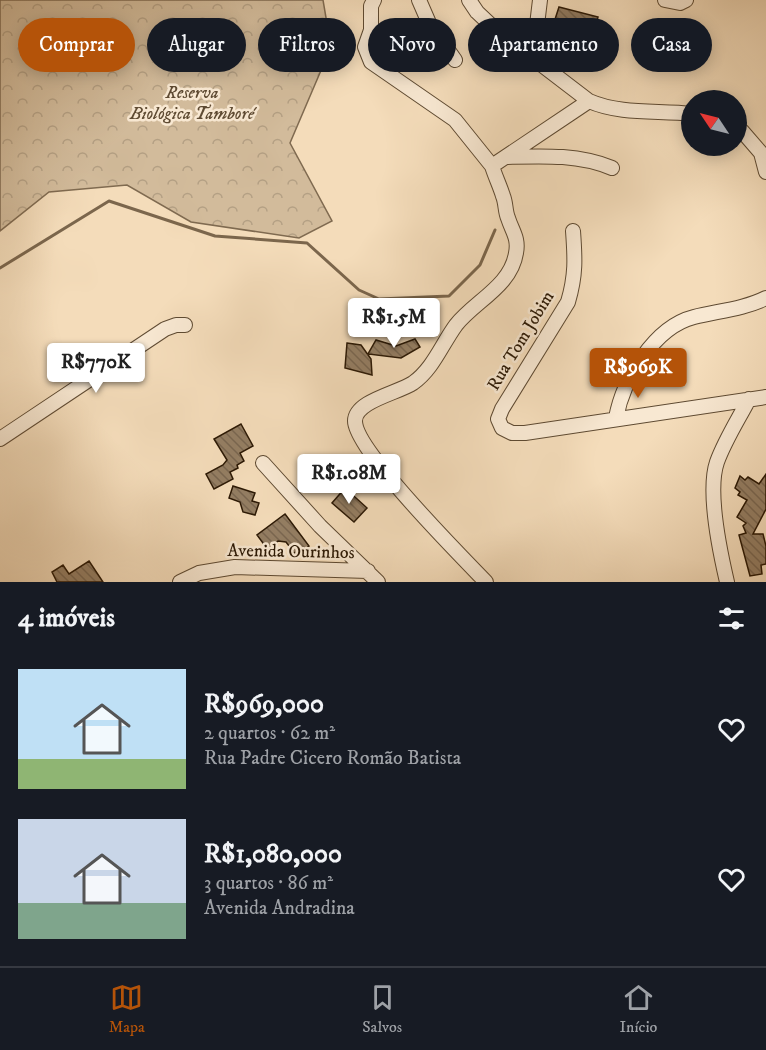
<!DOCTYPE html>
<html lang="pt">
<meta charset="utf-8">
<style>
:root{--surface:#171b24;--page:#242831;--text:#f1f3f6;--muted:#9ea1a6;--line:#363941;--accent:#b45309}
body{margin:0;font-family:"IM FELL DW Pica",serif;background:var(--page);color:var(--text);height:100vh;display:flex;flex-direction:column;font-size:22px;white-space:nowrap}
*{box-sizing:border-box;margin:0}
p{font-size:20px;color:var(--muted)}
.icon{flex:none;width:33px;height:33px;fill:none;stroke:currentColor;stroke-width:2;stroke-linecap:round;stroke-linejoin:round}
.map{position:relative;height:582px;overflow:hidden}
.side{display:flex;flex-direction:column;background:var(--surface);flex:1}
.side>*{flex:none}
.hud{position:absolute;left:18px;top:18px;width:730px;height:54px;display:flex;gap:12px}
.needle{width:39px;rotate:305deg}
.controls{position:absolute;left:681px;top:90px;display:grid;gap:12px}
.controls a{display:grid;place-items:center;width:66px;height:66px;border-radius:50%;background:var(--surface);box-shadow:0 3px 15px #0003;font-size:30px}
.price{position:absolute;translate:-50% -51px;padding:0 14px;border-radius:6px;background:#fff;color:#222;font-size:20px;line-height:39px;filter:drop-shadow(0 2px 3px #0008)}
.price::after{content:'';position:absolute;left:50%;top:36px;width:18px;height:14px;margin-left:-9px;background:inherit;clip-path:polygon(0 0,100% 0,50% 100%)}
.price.on{background:var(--accent);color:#fff}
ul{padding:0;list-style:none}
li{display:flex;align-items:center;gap:18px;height:150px;padding:0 18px}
li span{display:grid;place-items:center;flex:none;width:168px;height:120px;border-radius:0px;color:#555}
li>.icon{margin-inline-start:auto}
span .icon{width:72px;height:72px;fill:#fffc;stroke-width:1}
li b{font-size:26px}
h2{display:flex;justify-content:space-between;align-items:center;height:72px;padding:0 18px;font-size:26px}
.pill{padding:0 21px;border-radius:27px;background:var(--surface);box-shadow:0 3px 15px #0003;font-size:21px;line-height:54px}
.pill.on{background:var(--accent);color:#fff}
.tab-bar{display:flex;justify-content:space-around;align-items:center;height:84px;border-top:2px solid var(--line);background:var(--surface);font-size:16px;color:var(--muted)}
.tab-bar a{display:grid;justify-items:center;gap:3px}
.tab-bar .on{color:var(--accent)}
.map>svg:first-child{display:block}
.forest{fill:url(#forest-crowns);stroke:#7f6a50;stroke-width:1.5}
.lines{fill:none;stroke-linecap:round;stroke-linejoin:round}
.stream{stroke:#7b664c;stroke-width:3}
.building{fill:url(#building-back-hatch);stroke:#2c1905;stroke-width:1.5}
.minor-casing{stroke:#5e4a32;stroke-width:16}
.minor{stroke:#f8e8d2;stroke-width:14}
.labels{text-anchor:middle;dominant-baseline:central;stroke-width:5;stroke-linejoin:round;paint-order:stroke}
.park-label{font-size:18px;font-style:italic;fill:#5e4a32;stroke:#f8e8d2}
.street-label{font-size:18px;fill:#2c1905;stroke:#f8e8d2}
</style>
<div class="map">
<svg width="766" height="582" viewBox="0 0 766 582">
<defs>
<pattern id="forest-crowns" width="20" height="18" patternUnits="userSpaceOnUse" patternTransform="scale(1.5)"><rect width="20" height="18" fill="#d2bb9b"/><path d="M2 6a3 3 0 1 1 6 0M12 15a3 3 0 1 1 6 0" fill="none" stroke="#b4a084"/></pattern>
<pattern id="building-back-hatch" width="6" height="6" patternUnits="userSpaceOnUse" patternTransform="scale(1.5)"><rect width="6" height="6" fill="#947e63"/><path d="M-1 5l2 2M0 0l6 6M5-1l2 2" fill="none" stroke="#796650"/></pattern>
</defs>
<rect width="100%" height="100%" fill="#f4dcba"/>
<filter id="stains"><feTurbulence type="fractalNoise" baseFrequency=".00333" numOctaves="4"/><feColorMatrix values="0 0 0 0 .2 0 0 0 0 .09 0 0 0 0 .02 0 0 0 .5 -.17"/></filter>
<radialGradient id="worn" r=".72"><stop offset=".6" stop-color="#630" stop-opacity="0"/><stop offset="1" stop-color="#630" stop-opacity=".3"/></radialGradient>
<path class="forest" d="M0 0H323L331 47 290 143 332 221 299 238 191 222 127 185 49 192 0 231Z"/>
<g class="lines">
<path class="stream" d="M0 268 109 201 215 236 307 243 359 290 379 299 449 296 480 265 495 230"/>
</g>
<path class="building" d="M559 7 598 17 589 45 550 35Z
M415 339 420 347 401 358 368 354 376 340 396 346Z
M347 343 361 345 371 359 372 375 345 368Z
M241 424 253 446 240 453 244 461 237 465 238 468 230 472 233 479 214 489 206 474 223 465 227 460 214 439Z
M766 474V509L753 534H763L766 546V564L761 565 762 574 750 576 739 535 746 533 743 526 746 523 737 517 747 500 738 495 740 492 735 488 740 476 745 480 748 477 759 484Z
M233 486 255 493 252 501 259 503 255 515 243 512 240 502 229 498Z
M345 488 367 508 354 522 332 503Z
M285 514 309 546 296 555 286 542 278 541 268 550 257 535Z
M89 561 103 582H57L52 572 63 565 69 574Z"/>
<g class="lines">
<defs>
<path id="minor" d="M374 0 371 6V30L365 47 371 62 455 120 492 166
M419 0 429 23 455 60
M469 0 477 12 495 29 589 101C621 115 658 110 692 114
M665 0 680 3 686 0
M533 58 540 0
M742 131 761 153 766 172
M506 157C542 156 578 154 612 168
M573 231C575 258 576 275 568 302L502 409 498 419 502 428 512 433H525L766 397
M616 418C623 380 654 327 694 317 718 311 744 309 766 298
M0 439 165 329 176 325H185
M263 463 320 526 378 582
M180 582 199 573 235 567 368 571
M486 582C462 557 355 450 355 421 355 401 398 393 413 383 433 369 442 344 456 325 475 301 511 286 516 253 519 238 512 231 508 218 505 211 506 203 503 196 500 186 495 176 492 166L589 101
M727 582C720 552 707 491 717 462 725 440 738 420 749 399"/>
</defs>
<use href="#minor" class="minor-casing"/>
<use href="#minor" class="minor"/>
</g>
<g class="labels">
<g class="park-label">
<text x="192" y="93">Reserva<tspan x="192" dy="21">Biológica Tamboré</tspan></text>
</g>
<g class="street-label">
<text transform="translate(521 341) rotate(-59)">Rua Tom Jobim</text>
<text transform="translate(291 552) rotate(1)">Avenida Ourinhos</text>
</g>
</g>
<rect width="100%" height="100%" filter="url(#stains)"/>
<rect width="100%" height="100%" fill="url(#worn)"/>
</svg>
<div class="controls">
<a><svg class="needle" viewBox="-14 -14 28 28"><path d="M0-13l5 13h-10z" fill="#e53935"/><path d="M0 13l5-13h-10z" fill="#9ea1a6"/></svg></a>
</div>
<b class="price" style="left:394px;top:349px">R$1.5M</b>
<b class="price" style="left:96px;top:394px">R$770K</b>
<b class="price on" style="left:638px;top:399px">R$969K</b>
<b class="price" style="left:349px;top:505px">R$1.08M</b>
<div class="hud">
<a class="pill on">Comprar</a>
<a class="pill">Alugar</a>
<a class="pill">Filtros</a>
<a class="pill">Novo</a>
<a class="pill">Apartamento</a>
<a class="pill">Casa</a>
</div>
</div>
<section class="side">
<h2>4 imóveis<svg class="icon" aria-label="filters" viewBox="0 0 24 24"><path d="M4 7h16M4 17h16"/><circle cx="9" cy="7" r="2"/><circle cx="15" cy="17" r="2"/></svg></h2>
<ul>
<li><span style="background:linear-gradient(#bfe0f5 75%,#8fb573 0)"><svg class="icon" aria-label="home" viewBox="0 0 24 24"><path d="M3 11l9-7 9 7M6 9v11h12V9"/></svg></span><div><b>R$969,000</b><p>2 quartos · 62 m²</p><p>Rua Padre Cicero Romão Batista</p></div><svg class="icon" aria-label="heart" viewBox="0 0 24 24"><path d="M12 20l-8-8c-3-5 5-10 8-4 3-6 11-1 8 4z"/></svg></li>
<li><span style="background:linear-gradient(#c9d6e8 70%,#7fa58c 0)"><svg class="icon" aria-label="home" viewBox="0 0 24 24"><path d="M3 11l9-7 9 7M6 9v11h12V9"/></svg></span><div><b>R$1,080,000</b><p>3 quartos · 86 m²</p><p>Avenida Andradina</p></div><svg class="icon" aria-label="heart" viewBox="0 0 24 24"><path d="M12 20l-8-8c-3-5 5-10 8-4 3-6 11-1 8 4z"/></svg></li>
</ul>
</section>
<nav class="tab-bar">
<a class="on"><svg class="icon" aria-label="map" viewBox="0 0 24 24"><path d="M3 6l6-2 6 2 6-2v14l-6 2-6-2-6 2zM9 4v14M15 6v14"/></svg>Mapa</a>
<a><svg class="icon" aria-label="saved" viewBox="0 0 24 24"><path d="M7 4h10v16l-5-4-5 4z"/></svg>Salvos</a>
<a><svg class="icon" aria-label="home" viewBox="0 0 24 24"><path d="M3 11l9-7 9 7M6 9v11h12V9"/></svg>Início</a>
</nav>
